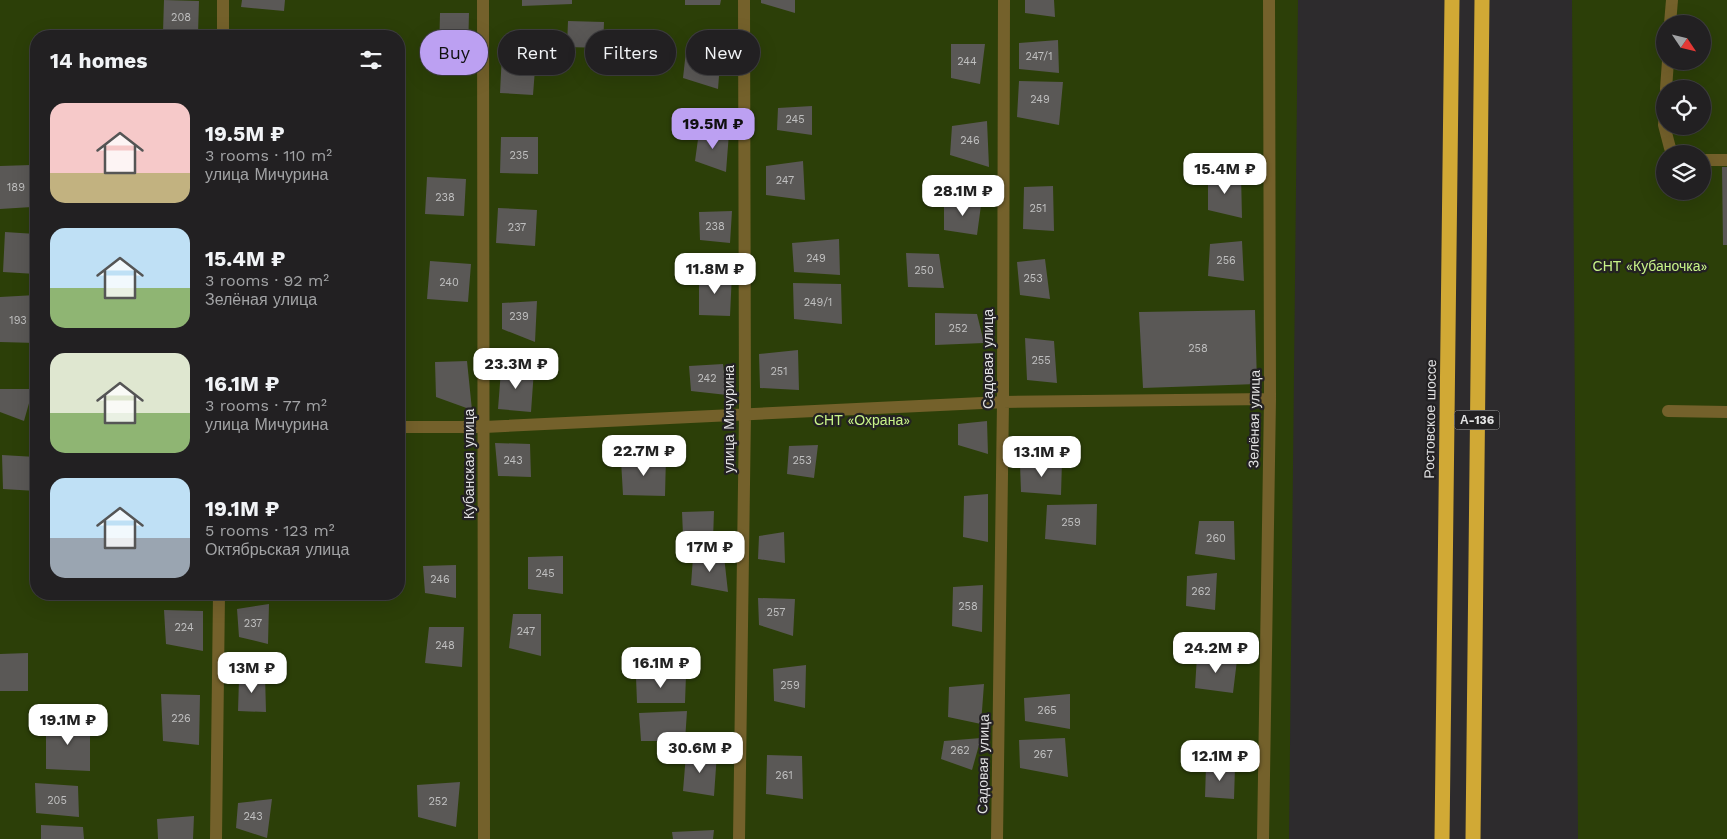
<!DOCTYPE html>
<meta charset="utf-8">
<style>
:root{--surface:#222022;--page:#2e2d2f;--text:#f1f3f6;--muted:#a2a3a5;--line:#3f3e40;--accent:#bca0f2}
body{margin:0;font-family:"Work Sans",sans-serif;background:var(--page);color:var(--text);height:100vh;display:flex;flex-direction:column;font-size:19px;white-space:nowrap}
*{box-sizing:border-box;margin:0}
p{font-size:16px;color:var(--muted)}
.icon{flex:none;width:28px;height:28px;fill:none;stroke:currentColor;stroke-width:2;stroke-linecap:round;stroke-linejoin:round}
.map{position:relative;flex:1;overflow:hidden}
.drawer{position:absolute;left:30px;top:30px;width:375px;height:570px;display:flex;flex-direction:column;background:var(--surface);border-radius:20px;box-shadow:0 5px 20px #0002,0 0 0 1px var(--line)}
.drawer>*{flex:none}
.top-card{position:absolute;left:420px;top:30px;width:475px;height:45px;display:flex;gap:10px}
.needle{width:32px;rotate:125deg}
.tools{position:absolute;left:1656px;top:15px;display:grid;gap:10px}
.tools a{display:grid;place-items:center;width:55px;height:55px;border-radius:50%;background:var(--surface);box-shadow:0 5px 20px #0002,0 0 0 1px var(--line);font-size:25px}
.price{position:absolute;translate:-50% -42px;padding:0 11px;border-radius:10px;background:#fff;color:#222;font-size:16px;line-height:32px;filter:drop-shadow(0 1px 2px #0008)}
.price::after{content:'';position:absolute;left:50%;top:30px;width:15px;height:11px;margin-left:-8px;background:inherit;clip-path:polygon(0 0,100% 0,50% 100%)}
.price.selected{background:var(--accent);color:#111}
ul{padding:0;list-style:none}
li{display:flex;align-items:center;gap:15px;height:125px;padding:0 20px}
li span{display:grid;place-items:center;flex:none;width:140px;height:100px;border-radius:15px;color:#555}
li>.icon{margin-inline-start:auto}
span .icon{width:60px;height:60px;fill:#fffc;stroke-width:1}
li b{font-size:21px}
h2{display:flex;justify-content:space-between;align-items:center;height:60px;padding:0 20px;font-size:21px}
.pill{padding:0 18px;border-radius:22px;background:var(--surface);box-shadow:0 5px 20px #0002,0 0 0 1px var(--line);font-size:18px;line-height:45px}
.pill.selected{background:var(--accent);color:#111}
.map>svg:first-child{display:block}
.green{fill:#2c3f08;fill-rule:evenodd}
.building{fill:#5a5856}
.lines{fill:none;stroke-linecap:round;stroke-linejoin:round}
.lane{stroke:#74612b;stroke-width:12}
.street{stroke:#74612b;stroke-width:12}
.highway{stroke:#d1a935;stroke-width:15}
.labels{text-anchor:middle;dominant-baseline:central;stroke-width:4.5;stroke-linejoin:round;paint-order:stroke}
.number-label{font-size:11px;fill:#c0c0c0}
.shield{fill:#232123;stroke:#a9a8a9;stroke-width:1}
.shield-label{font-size:12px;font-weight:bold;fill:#e2e2e3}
.park-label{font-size:14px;fill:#c8f389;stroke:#232123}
.street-label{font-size:14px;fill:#e2e2e3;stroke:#232123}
</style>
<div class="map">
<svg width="1727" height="839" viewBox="0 0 1727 839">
<rect width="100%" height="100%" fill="#2d2b2d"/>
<path class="green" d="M0 0H1298L1289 839H0ZM36 36H399V594H36Z
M1572 0H1727V839H1578ZM1665 24H1702V61H1665ZM1665 89H1702V126H1665ZM1665 154H1702V191H1665Z"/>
<path class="building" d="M164 0 199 1 198 34 163 32Z
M242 0H285L284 11 241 7Z
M522 0H572V4L522 6Z
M685 0H721L720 5H685Z
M761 0H795V13L761 3Z
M1025 0H1054L1055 17 1025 13Z
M440 13H469L468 52H439Z
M568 21 604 22 603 48 567 47Z
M1058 40 1059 73 1019 69V43Z
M951 44H985L980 84 951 78Z
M721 50 718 89 683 78 686 51Z
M502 53 536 56 533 95 500 93Z
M1019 81 1063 82 1059 125 1017 117Z
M812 106V135L777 130 778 108Z
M987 121 989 167 950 155 952 126Z
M699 132 729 133 726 172 695 161Z
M501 137H538V174L500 173Z
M803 161 805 200 766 195V166Z
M31 165 32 207 0 209V166Z
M1722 167H1727V245H1723Z
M1241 174 1242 218 1208 210V176Z
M427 177 466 179 464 216 425 214Z
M1053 186 1054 231 1023 229 1024 187Z
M982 198 977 235 944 230V205Z
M498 208 537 210 535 246 496 243Z
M732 211 730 243 700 240 699 212Z
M5 232 36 234V274L3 272Z
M839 239 840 275 794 272 792 243Z
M1242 241 1244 281 1208 276 1210 244Z
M906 253 939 254 944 288 908 287Z
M1045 259 1050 299 1020 295 1017 262Z
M430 261 471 264 468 302 427 299Z
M732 273 730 316 699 315V276Z
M793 283 841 284 842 324 794 319Z
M36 295V343L0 342V297Z
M537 301 535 342 502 329V303Z
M1255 310 1257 384 1143 388 1139 312Z
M935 313 977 314 984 343 935 345Z
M1025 338 1054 341 1057 383 1027 380Z
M798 350 799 390 760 388 759 354Z
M467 361 472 410 436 397 435 362Z
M723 364 727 395 691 391 689 366Z
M501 370H534L531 412 498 409Z
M0 389H33L24 421 0 412Z
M987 421 988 454 958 445V424Z
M495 443 530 444 531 477 498 476Z
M818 445 814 478 787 474 789 446Z
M2 455 36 457V491L3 489Z
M666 456 665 496 623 495 621 460Z
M1062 461 1061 495 1021 492 1020 464Z
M988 494V542L963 537 964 496Z
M1097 504 1096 545 1045 539 1047 505Z
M714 511 713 540 683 535 682 512Z
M1199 521H1234L1235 560 1195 554Z
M784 532 785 563 758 559 759 536Z
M563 556V594L528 589V557Z
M724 556 728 592 691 585 693 557Z
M456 565V598L425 593 423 566Z
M1217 573 1215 610 1186 606 1187 576Z
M983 585 982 632 952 626 953 587Z
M62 594H91V601L62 598Z
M758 598 795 599 793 636 759 625Z
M269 604 268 644 239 637 237 609Z
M164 610 203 611V651L166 644Z
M513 614H541V656L509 648Z
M429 627H464L462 667 425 663Z
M28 653V691H0V654Z
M1197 656 1237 660 1233 693 1195 688Z
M806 665 805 708 774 701 773 669Z
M265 674 266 712 238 711 239 679Z
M686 675 685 703H637L636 677Z
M984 684 981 724 948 717 949 687Z
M161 694 200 695 199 745 163 741Z
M1070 694V729L1025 721 1024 698Z
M687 711 685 741H641L639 713Z
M46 722H90V771L46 769Z
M981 738 972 770 941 759 944 741Z
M1065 738 1068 777 1020 768 1019 740Z
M717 753 714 796 683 791 686 754Z
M767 755 802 756 803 799 766 794Z
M1206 766 1235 767 1234 799 1205 797Z
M460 782 456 827 418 817 417 785Z
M35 783 78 786 79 817 36 813Z
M272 799 267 838 236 828 238 803Z
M194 816 193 839H158L157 819Z
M41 825 83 827 84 839H41Z
M714 830 713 839H673L672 832Z"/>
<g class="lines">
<path class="lane" d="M483 0 484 839"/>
<path class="street" d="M1670 24 1672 0
M223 36V0
M1666 89 1668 61
M1665 114 1664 125 1670 148 1677 154
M1702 160H1727
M1668 411 1727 412
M399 427H484L1003 402 1270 399
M216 839 219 594
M739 839 745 414 744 0
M997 839 1003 402 1004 0
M1263 839 1270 399 1269 0"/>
<path class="highway" d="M1442 839 1452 0
M1473 839 1482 0"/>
</g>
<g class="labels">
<g class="number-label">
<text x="181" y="17">208</text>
<text x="1039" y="56">247/1</text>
<text x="967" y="61">244</text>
<text x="1040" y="99">249</text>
<text x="795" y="119">245</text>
<text x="970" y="140">246</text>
<text x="519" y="155">235</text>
<text x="785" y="180">247</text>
<text x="16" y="187">189</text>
<text x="445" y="197">238</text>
<text x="1038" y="208">251</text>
<text x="715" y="226">238</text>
<text x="517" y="227">237</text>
<text x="816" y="258">249</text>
<text x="1226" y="260">256</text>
<text x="924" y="270">250</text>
<text x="1033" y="278">253</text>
<text x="449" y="282">240</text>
<text x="818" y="302">249/1</text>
<text x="519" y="316">239</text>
<text x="18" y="320">193</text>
<text x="958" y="328">252</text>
<text x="1198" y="348">258</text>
<text x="1041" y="360">255</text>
<text x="779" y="371">251</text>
<text x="707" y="378">242</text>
<text x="513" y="460">243</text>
<text x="802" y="460">253</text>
<text x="1071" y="522">259</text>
<text x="1216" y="538">260</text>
<text x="545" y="573">245</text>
<text x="440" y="579">246</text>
<text x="1201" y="591">262</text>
<text x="968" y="606">258</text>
<text x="776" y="612">257</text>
<text x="253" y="623">237</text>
<text x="184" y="627">224</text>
<text x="526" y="631">247</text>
<text x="445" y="645">248</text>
<text x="790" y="685">259</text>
<text x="1047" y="710">265</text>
<text x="181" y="718">226</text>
<text x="960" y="750">262</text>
<text x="1043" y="754">267</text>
<text x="784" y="775">261</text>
<text x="57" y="800">205</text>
<text x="438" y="801">252</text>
<text x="253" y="816">243</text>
</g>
<rect class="shield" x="1454.5" y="410.5" width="45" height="19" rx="4"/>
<g class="shield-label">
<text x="1477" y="420">А-136</text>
</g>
<g class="park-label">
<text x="1650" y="266">СНТ «Кубаночка»</text>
<text x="862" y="420">СНТ «Охрана»</text>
</g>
<g class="street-label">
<text transform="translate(988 359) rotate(-90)">Садовая улица</text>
<text transform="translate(729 419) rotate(-90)">улица Мичурина</text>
<text transform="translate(1254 419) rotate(-89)">Зелёная улица</text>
<text transform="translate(1430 419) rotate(-89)">Ростовское шоссе</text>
<text transform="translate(469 464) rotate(-90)">Кубанская улица</text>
<text transform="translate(983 764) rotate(-89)">Садовая улица</text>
</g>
</g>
</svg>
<div class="tools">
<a><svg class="needle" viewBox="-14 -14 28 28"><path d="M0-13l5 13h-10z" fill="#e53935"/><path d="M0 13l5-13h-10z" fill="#a2a3a5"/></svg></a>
<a><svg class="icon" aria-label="locate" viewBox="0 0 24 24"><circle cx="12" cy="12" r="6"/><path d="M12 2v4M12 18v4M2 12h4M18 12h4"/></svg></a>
<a><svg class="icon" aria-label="layers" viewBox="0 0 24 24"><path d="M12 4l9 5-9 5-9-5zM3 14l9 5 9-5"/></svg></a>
</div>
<b class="price selected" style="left:713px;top:150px">19.5M ₽</b>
<b class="price" style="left:1225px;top:195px">15.4M ₽</b>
<b class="price" style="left:963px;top:217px">28.1M ₽</b>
<b class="price" style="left:715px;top:295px">11.8M ₽</b>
<b class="price" style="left:516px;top:390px">23.3M ₽</b>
<b class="price" style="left:644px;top:477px">22.7M ₽</b>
<b class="price" style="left:1042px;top:478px">13.1M ₽</b>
<b class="price" style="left:710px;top:573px">17M ₽</b>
<b class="price" style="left:1216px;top:674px">24.2M ₽</b>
<b class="price" style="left:661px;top:689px">16.1M ₽</b>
<b class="price" style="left:252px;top:694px">13M ₽</b>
<b class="price" style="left:68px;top:746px">19.1M ₽</b>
<b class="price" style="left:700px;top:774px">30.6M ₽</b>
<b class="price" style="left:1220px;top:782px">12.1M ₽</b>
<div class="top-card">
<a class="pill selected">Buy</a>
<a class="pill">Rent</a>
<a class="pill">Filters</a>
<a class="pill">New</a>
</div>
<section class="drawer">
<h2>14 homes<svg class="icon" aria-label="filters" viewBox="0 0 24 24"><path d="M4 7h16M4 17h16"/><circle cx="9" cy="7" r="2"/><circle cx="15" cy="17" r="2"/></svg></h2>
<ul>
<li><span style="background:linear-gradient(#f6c9c9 70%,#c2b280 0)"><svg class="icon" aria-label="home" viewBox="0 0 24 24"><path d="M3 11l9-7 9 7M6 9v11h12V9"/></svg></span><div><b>19.5M ₽</b><p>3 rooms · 110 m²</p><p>улица Мичурина</p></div></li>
<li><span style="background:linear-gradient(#bfe0f5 60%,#8fb573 0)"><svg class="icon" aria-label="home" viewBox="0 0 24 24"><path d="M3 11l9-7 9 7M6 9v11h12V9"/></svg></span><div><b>15.4M ₽</b><p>3 rooms · 92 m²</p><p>Зелёная улица</p></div></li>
<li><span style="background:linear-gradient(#dfe7d0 60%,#8fb573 0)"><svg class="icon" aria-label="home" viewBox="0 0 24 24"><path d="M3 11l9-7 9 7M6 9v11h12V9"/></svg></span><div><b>16.1M ₽</b><p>3 rooms · 77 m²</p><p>улица Мичурина</p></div></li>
<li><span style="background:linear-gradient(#bfe0f5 60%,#9aa5b1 0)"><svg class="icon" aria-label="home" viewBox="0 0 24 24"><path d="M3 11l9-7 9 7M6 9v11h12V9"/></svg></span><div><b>19.1M ₽</b><p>5 rooms · 123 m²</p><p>Октябрьская улица</p></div></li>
</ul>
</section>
</div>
